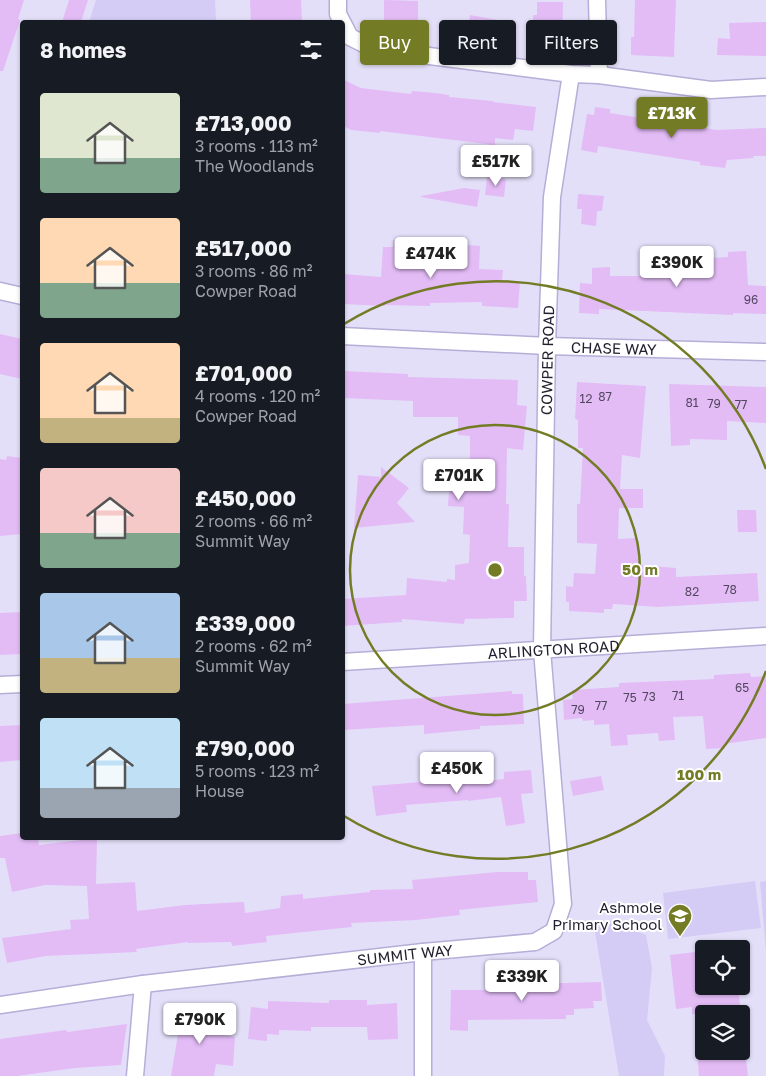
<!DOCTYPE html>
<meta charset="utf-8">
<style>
:root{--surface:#171b24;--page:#20242c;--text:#f1f3f6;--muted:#9ea1a6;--accent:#737b25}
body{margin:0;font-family:"Golos Text",sans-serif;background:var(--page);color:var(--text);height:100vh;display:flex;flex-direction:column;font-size:19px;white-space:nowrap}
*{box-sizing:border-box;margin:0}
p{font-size:16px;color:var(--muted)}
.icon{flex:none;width:28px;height:28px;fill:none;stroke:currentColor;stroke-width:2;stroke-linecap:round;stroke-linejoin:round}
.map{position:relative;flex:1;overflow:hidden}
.panel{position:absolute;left:20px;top:20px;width:325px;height:820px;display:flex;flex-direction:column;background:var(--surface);border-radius:5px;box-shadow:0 1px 4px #0004}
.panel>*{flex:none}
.banner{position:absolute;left:360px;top:20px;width:330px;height:45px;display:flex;gap:10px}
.tools{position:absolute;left:695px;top:940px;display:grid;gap:10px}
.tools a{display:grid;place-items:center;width:55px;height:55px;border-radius:5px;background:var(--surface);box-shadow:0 1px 4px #0004;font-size:25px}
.price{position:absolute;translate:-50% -42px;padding:0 11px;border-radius:5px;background:#fff;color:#222;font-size:16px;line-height:32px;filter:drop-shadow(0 1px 2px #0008)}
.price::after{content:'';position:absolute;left:50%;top:30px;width:15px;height:11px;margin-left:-8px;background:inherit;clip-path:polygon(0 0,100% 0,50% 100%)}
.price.current{background:var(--accent);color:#fff}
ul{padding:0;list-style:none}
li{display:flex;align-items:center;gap:15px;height:125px;padding:0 20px}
li span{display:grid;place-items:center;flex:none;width:140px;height:100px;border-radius:5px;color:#555}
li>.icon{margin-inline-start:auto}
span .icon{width:60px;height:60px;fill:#fffc;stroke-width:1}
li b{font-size:21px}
h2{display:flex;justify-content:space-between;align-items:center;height:60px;padding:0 20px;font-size:21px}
.tag{padding:0 18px;border-radius:5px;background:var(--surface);box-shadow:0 1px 4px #0004;font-size:18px;line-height:45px}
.tag.current{background:var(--accent);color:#fff}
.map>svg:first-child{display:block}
.green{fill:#d4ccf5}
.building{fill:#e3bcf6}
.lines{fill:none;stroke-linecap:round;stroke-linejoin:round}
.minor-casing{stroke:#b6aed7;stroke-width:19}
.minor{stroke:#fff;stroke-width:16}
.ring{fill:none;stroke:#737b25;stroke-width:2.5}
.labels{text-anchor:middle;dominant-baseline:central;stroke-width:4;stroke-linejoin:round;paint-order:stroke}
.number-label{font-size:12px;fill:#534661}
.street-label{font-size:15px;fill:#231f2f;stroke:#fff}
.poi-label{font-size:15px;fill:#231f2f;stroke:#fff;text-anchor:end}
.centre{fill:#737b25;stroke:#fff;stroke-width:2.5}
.ring-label{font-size:15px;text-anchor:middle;font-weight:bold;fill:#737b25;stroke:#fff;stroke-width:4;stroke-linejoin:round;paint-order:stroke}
</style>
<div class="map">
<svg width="766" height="1076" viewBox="0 0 766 1076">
<rect width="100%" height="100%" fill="#e4dff9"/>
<path class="green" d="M96 0H215L216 22H89Z
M755 881 761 928 668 939 663 893Z
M766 881V952L760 882Z
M609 921 646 935 652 968 647 1020 665 1056 664 1076H619L594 926 597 922Z"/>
<path class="building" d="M0 0H24L18 19 20 20 3 71H0Z
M69 0H88L81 22H62Z
M250 0H301L302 22H251Z
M384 0 418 1V22H384Z
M635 0H676L674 57 631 55V37H634Z
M537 2H563L562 52 533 51V15H537Z
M470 15 498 20 493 47 466 42Z
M766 22V56L717 55 718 38 730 39 729 23Z
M342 79 361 88 411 94 412 91 435 93 449 95V97L493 101V102L536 107 533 131 515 129 513 140 495 138V145L380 131V133L351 130 342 125Z
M595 107 610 109V113L717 130 766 128V156H753L754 158 727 160 725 168 700 165V162L598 146 597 153 581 150 587 114 594 115Z
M487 177 506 179 504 197 485 195Z
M464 188 480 190 477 207 421 197V196Z
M578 194 604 196 602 211H597L596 226 581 224 582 209H577Z
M393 240 480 246 479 269 503 270 502 281 520 282 518 308 482 306V302L430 303V306L385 305V306L342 304 344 274 381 277 383 247H393Z
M746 251 748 285 766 286V314L733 313V315L599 309V314L579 313 580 283 592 284V268L610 267V276H641L642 256 694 257V259L728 257V252Z
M0 334 22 339V379L0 374Z
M344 371 408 374V377L518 380 517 405 527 406 523 450 507 448 506 504H509L508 547H524V576H526L527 601H514V618L465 619 464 624 402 619V622L342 626V599L406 595 407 578 447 582V579L455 580V565L469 563 470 535 463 534 464 507 448 506 449 490H466V474H470V436L458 435V417H413V401L343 398Z
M577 382 646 386 640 458 622 455 620 489H643V508H619L618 539 637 538 639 565 676 568V577L757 573 759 601 658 607 613 604 612 609H604V613L569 611V602H566V586L573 587 574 573 595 574 597 544 577 543V504H580L583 448H578V420L575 419Z
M669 384 766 387V423L727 421V440L690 439V445L671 446Z
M7 456 22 458V534L0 536V459L6 460Z
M381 467 409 488 397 503 415 522 354 528 358 475 381 477Z
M737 510H756L757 532H738Z
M22 612V654L0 655V613Z
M750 673 751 677 766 676V738L724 744V748L706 749 703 716 673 717 675 740 659 741 658 733 627 735 628 745 611 746 609 724 594 725V720L583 721 582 718 564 720 563 700 573 699 572 690 619 687V683L714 679V675Z
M512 691V694H523L524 724 480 726V729L424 734V725L342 730V704Z
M22 725V760L0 762V726Z
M531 770 533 793 521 794 525 823 506 826 501 797 468 801V800L406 805 407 812 376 816 372 786 458 779 459 781 475 779V782L504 779V772Z
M601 776 604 790 573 796 570 781Z
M22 833V838H38L39 845 97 838 96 884 135 882 137 911 185 905 244 902 245 913 280 908 281 896 303 894V899L370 892V890L413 889 412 880 497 872H528V880H536L538 902 459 910 460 915 416 920 351 923 352 927 266 936 267 942 232 946 231 942 188 943V942L136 949 137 952 46 956 7 963 2 938 71 929 70 920 89 919 87 886 45 885 12 892 5 858H0V836Z
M704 951V986H738L741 1014H692V1007L676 1009 670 955Z
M601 982 602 1001H593L594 1008 574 1009V1015H566V1019L468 1020V1031L450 1030 451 990H487V983L529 984Z
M329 1000H367V1005L397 1003 398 1039 368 1040 367 1027H311V1031L279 1030V1035L267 1034V1041L248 1039 251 1007 268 1009V1001L329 1003Z
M183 1004 211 1009 207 1033 235 1037 233 1066 216 1064 214 1076H171Z
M127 1024 121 1065 75 1068 17 1076H0V1039L66 1030 67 1032Z
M697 1051H745L748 1076H699Z"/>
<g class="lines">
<defs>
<g id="minor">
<path d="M338 0V14L350 37 374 49 571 74 599 75 711 90 766 87"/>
<path d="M597 0 599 75"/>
<path d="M0 291 22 296"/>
<path id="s1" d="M342 336 547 346 766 352"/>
<path id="s2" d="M342 662 766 636"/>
<path d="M0 685 22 684"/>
<path d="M423 952V1076"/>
<path id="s3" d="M0 1005 143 984 423 952 535 942 554 931 563 904 542 650 547 346 552 197 571 74"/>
<path d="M135 1076 143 984"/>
</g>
</defs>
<use href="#minor" class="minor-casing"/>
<use href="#minor" class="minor"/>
</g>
<g class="ring">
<circle cx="495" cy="570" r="145"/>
<path d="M766 671A289 289 0 0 1 344 816M344 324A289 289 0 0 1 766 469"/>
</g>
<defs>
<symbol id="school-pin" viewBox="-11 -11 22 30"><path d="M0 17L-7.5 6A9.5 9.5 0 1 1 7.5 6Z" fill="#737b25" stroke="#fff"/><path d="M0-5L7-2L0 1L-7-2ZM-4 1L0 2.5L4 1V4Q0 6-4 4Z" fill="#fff"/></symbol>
</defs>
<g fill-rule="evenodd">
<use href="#school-pin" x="666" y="902" width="28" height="38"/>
</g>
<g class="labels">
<g class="number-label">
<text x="751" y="299">96</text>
<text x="605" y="396">87</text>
<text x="586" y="398">12</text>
<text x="692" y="402">81</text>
<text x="714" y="403">79</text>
<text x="741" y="404">77</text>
<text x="730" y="589">78</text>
<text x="692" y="591">82</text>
<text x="742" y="687">65</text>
<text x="678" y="695">71</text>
<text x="649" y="696">73</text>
<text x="630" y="697">75</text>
<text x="601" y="705">77</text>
<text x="578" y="709">79</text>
</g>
<g class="street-label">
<text stroke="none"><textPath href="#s1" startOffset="272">CHASE WAY</textPath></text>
<text stroke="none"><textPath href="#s3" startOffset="1134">COWPER ROAD</textPath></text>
<text stroke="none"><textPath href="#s2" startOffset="212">ARLINGTON ROAD</textPath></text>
<text stroke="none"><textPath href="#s3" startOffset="408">SUMMIT WAY</textPath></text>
</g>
<g class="poi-label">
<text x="662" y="907">Ashmole<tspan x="662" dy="17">Primary School</tspan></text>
</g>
</g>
<circle cx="495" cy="570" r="8" class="centre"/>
<g class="ring-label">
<text x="640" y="575">50 m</text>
<text x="699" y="780">100 m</text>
</g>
</svg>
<div class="tools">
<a><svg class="icon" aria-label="locate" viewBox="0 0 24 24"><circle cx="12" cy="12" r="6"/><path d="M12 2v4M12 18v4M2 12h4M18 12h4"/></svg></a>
<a><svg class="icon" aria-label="layers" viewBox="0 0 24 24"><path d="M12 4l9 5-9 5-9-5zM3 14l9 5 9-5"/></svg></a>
</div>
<b class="price current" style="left:672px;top:139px">£713K</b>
<b class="price" style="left:496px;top:187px">£517K</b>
<b class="price" style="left:431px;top:279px">£474K</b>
<b class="price" style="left:677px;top:288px">£390K</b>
<b class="price" style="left:459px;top:501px">£701K</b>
<b class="price" style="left:457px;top:794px">£450K</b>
<b class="price" style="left:522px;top:1002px">£339K</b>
<b class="price" style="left:200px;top:1045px">£790K</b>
<div class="banner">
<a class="tag current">Buy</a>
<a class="tag">Rent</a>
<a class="tag">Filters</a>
</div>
<section class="panel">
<h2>8 homes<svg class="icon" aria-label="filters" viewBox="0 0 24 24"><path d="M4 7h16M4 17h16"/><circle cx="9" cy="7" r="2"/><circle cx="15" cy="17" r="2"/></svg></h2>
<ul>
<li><span style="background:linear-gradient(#dfe7d0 65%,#7fa58c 0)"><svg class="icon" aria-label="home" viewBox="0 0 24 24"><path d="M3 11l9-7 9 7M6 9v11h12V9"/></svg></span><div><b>£713,000</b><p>3 rooms · 113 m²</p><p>The Woodlands</p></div></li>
<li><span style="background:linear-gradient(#ffd9b3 65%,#7fa58c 0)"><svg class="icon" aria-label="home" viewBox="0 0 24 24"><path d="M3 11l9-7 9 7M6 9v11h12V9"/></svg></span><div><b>£517,000</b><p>3 rooms · 86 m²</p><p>Cowper Road</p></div></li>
<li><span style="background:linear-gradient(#ffd9b3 75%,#c2b280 0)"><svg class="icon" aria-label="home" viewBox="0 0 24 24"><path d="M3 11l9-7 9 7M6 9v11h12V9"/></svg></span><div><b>£701,000</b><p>4 rooms · 120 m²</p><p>Cowper Road</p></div></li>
<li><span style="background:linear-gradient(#f6c9c9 65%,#7fa58c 0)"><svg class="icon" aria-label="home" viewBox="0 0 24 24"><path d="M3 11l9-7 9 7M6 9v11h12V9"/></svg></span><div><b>£450,000</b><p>2 rooms · 66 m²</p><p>Summit Way</p></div></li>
<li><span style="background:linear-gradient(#a9c7e8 65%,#c2b280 0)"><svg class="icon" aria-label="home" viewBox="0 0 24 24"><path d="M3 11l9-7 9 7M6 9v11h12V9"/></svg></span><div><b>£339,000</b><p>2 rooms · 62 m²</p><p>Summit Way</p></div></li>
<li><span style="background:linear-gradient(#bfe0f5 70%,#9aa5b1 0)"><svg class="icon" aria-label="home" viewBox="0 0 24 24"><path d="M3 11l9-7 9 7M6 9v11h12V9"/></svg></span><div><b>£790,000</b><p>5 rooms · 123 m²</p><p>House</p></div></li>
</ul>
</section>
</div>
